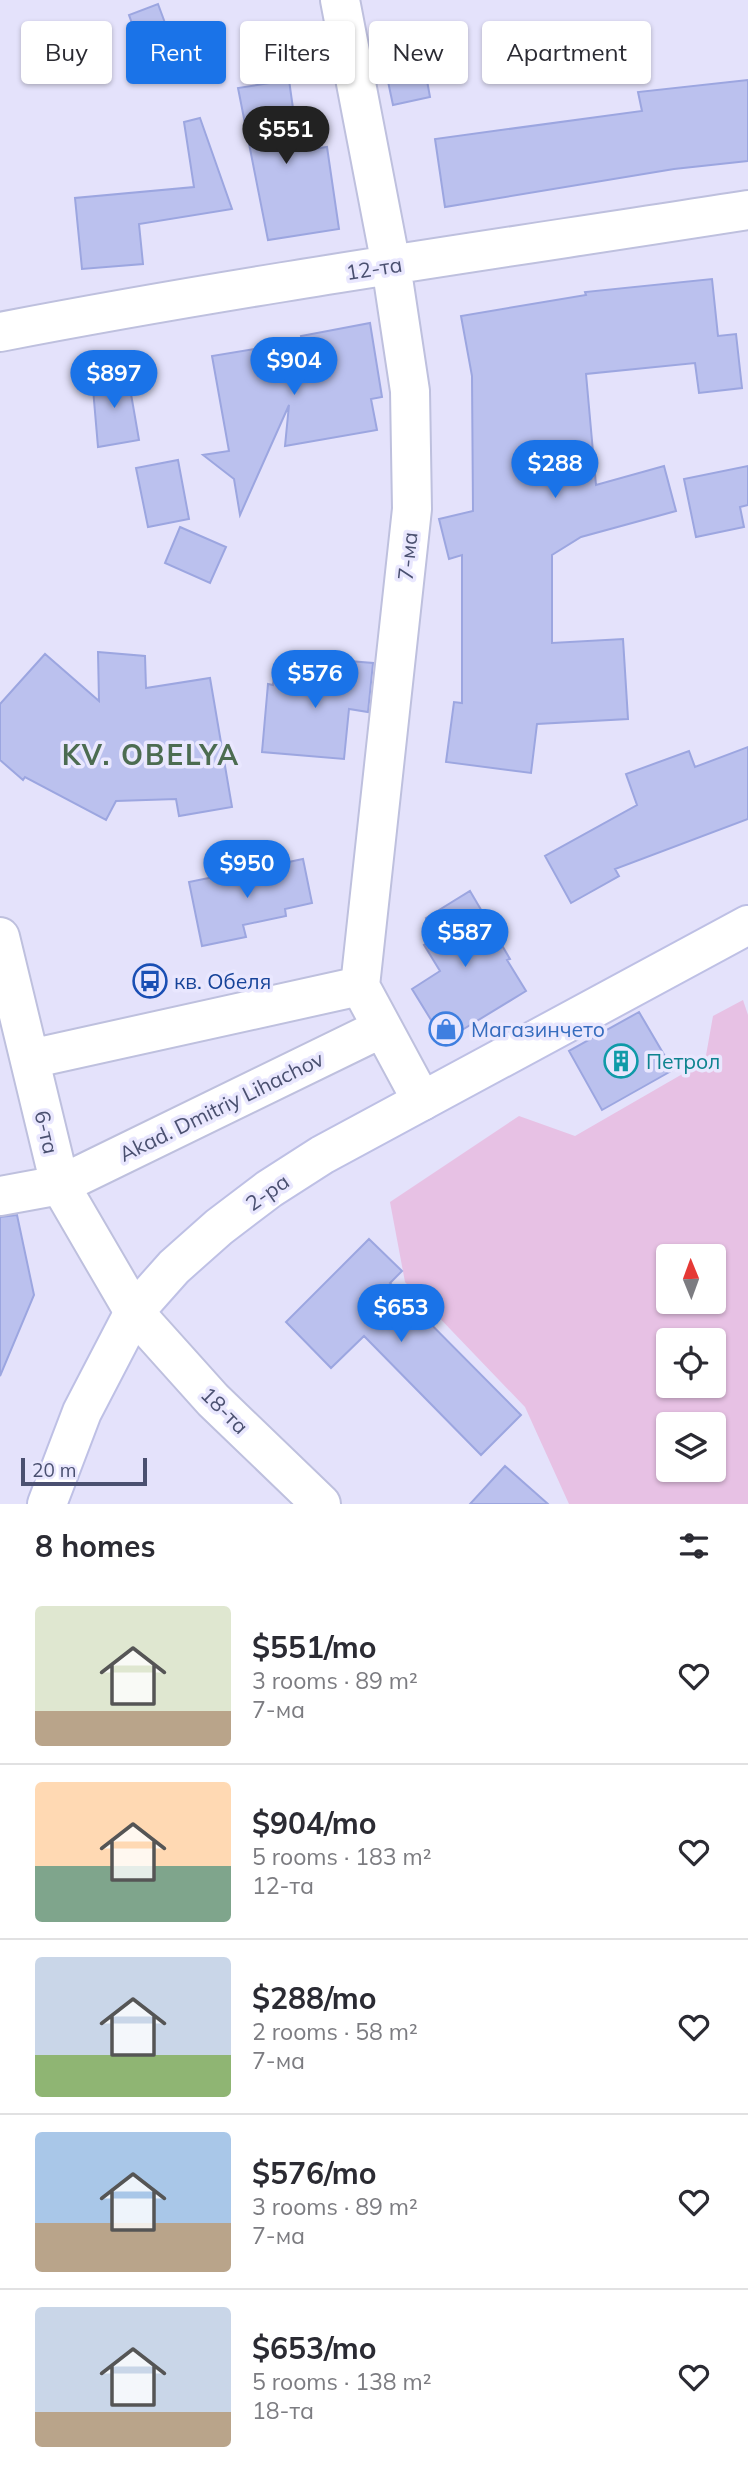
<!DOCTYPE html>
<meta charset="utf-8">
<style>
:root{--surface:#fff;--page:#f2f2f3;--text:#2b2b33;--muted:#7c7c81;--line:#e1e1e2;--accent:#1a73e8}
body{margin:0;font-family:Mulish,sans-serif;background:var(--page);color:var(--text);height:100vh;display:flex;flex-direction:column;font-size:26px;white-space:nowrap}
*{box-sizing:border-box;margin:0}
p{font-size:23px;color:var(--muted)}
.icon{flex:none;width:38px;height:38px;fill:none;stroke:currentColor;stroke-width:2;stroke-linecap:round;stroke-linejoin:round}
.map{position:relative;height:1504px;overflow:hidden}
.side{display:flex;flex-direction:column;background:var(--surface);flex:1}
.side>*{flex:none}
.guide{position:absolute;left:21px;top:21px;width:707px;height:63px;display:flex;gap:14px}
.needle{width:46px;rotate:359deg}
.tools{position:absolute;left:656px;top:1244px;display:grid;gap:14px}
.tools a{display:grid;place-items:center;width:70px;height:70px;border-radius:7px;background:var(--surface);box-shadow:0 2px 5px #0004;font-size:35px}
.scale{position:absolute;left:21px;bottom:18px;width:126px;box-sizing:border-box;padding-left:7px;border:4px solid #4a5070;border-top:0;font-size:19px;line-height:24px;white-space:nowrap;color:#4a5070;-webkit-text-stroke:5px #e9e7fe;paint-order:stroke}
.price{position:absolute;translate:-50% -60px;padding:0 16px;border-radius:24px;background:var(--accent);color:#fff;font-size:23px;line-height:46px;filter:drop-shadow(0 2px 4px #0008)}
.price::after{content:'';position:absolute;left:50%;top:42px;width:21px;height:16px;margin-left:-10px;background:inherit;clip-path:polygon(0 0,100% 0,50% 100%)}
.price.active{background:#222;color:#fff}
ul{padding:0;list-style:none}
li{display:flex;align-items:center;gap:21px;height:175px;padding:0 35px}
li+li{border-top:2px solid var(--line)}
li span{display:grid;place-items:center;flex:none;width:196px;height:140px;border-radius:7px;color:#555}
li>.icon{margin-inline-start:auto}
span .icon{width:84px;height:84px;fill:#fffc;stroke-width:1}
li b{font-size:30px}
h2{display:flex;justify-content:space-between;align-items:center;height:84px;padding:0 35px;font-size:30px}
.pill{padding:0 24px;border-radius:7px;background:var(--surface);box-shadow:0 2px 5px #0004;font-size:24px;line-height:63px}
.pill.active{background:var(--accent);color:#fff}
.map>svg:first-child{display:block}
.green{fill:#e7c1e4;fill-rule:evenodd}
.building{fill:#bbc1ee;stroke:#9ca6e0;stroke-width:2}
.lines{fill:none;stroke-linecap:round;stroke-linejoin:round}
.street-casing{stroke:#bec0de;stroke-width:42}
.secondary-casing{stroke:#bec0e5;stroke-width:42}
.street{stroke:#fff;stroke-width:38}
.secondary{stroke:#fff;stroke-width:38}
.labels{text-anchor:middle;dominant-baseline:central;stroke-width:7;stroke-linejoin:round;paint-order:stroke}
.street-label{font-size:21px;fill:#4a5070;stroke:#e9e7fe}
.transit-label{font-size:21px;fill:#164399;stroke:#e9e7fe;text-anchor:start}
.shop-label{font-size:21px;fill:#366cbe;stroke:#e9e7fe;text-anchor:start}
.culture-label{font-size:21px;fill:#0d838f;stroke:#e9e7fe;text-anchor:start}
.district-label{font-size:28px;font-weight:bold;letter-spacing:2px;fill:#4c6c51;stroke:#e9e7fe}
</style>
<div class="map">
<svg width="748" height="1504" viewBox="0 0 748 1504">
<rect width="100%" height="100%" fill="#e4e2fb"/>
<path class="green" d="M743 1000 748 1015V1504H569L525 1407 405 1282 390 1202 519 1116 575 1136 705 1061 713 1016ZM668 1256H714V1302H668ZM668 1340H714V1386H668ZM668 1424H714V1470H668Z"/>
<path class="building" d="M158 4 182 69 152 79 129 15Z
M424 64 430 97 393 105 386 72Z
M289 80 299 151 327 147 339 229 268 240 238 88Z
M748 80V161L674 169 445 207 435 139 642 111 638 92Z
M200 118 232 209 139 224 143 264 82 269 75 198 194 187 184 122Z
M712 279 718 336 736 334 742 388 699 393 695 363 586 374 596 485 664 466 676 511 581 537 552 555V643L623 639 628 719 537 724 531 773 446 762 454 702 462 703V555L449 559 439 519 473 511 472 376 461 316 586 295 585 292Z
M370 323 382 397 371 399 377 430 285 446 289 405 240 515 234 479 203 455 229 451 212 356 302 341 301 336Z
M127 371 139 440 98 447 92 377Z
M178 460 189 519 148 527 136 468Z
M748 466V505L740 507 744 527 696 537 684 479Z
M180 527 226 547 210 583 165 563Z
M98 652 145 656 146 688 210 678 232 807 179 816 176 799 116 801 106 820 25 777 23 780 0 760V704L45 654 99 701Z
M336 660 373 663 368 712 349 709 344 759 262 752 268 684 273 685 275 669 335 675Z
M748 747V819L615 869 619 876 571 903 545 856 637 805 626 774 689 751 695 767Z
M303 859 312 903 285 909 286 916 243 925 246 937 202 946 189 882 243 871 245 882H249L250 870Z
M470 891 510 959 507 960 526 991 444 1041 412 989 440 971 424 945 437 938 426 918Z
M639 1012 673 1070 602 1110 569 1051Z
M17 1215 34 1295 0 1376V1217Z
M369 1239 402 1271 390 1283 521 1415 481 1455 364 1336 331 1368 286 1322Z
M505 1466 548 1504H470Z"/>
<g class="lines">
<defs>
<path id="street" d="M340 0 391 265 410 391 412 509 360 986 422 1101
M0 332C248 284 499 249 748 210
M0 937 60 1185 134 1312 213 1400 321 1504
M30 1059 360 986
M0 1196 60 1185 382 1028"/>
<path id="secondary" d="M47 1504 82 1412 134 1312 174 1267 219 1227 269 1189 322 1155 748 925"/>
</defs>
<use href="#street" class="street-casing"/>
<use href="#secondary" class="secondary-casing"/>
<use href="#street" class="street"/>
<use href="#secondary" class="secondary"/>
</g>
<defs>
<symbol id="bus-ring" viewBox="-11 -11 22 22"><circle r="9.5" fill="#e9e7fe" stroke="#1a4fb4" stroke-width="1.5"/><path d="M-5-6H5V4H4V6H2V4H-2V6H-4V4H-5ZM-3.5-4V0h7V-4ZM-3.5 1.2v1.5H-2V1.2ZM2 1.2v1.5H3.5V1.2Z" fill="#1a4fb4"/></symbol>
<symbol id="shop-ring" viewBox="-11 -11 22 22"><circle r="9.5" fill="#e9e7fe" stroke="#3f7fe0" stroke-width="1.5"/><path d="M-5-2.5h2.3a2.7 3.5 0 0 1 5.4 0H5L5.5 6h-11ZM-1.5-2.5h3a1.5 2.3 0 0 0-3 0Z" fill="#3f7fe0"/></symbol>
<symbol id="building-ring" viewBox="-11 -11 22 22"><circle r="9.5" fill="#e9e7fe" stroke="#0f9aa8" stroke-width="1.5"/><path d="M-4-6H4V6H1V3H-1V6H-4ZM-2.5-4.3h1.7v1.8h-1.7ZM.8-4.3h1.7v1.8H.8ZM-2.5-1h1.7V.8h-1.7ZM.8-1h1.7V.8H.8Z" fill="#0f9aa8"/></symbol>
</defs>
<g fill-rule="evenodd">
<use href="#bus-ring" x="131" y="962" width="38" height="38"/>
<use href="#shop-ring" x="427" y="1010" width="38" height="38"/>
<use href="#building-ring" x="602" y="1042" width="38" height="38"/>
</g>
<g class="labels">
<g class="street-label">
<text transform="translate(374 268) rotate(-9)">12-та</text>
<text transform="translate(407 556) rotate(-84)">7-ма</text>
<text transform="translate(221 1106) rotate(-26)">Akad. Dmitriy Lihachov</text>
<text transform="translate(47 1132) rotate(77)">6-та</text>
<text transform="translate(267 1192) rotate(-35)">2-ра</text>
<text transform="translate(225 1410) rotate(45)">18-та</text>
</g>
<g class="transit-label">
<text x="174" y="981">кв. Обеля</text>
</g>
<g class="shop-label">
<text x="471" y="1029">Магазинчето</text>
</g>
<g class="culture-label">
<text x="646" y="1061">Петрол</text>
</g>
<g class="district-label">
<text x="151" y="754">KV. OBELYA</text>
</g>
</g>
</svg>
<div class="tools">
<a><svg class="needle" viewBox="-14 -14 28 28"><path d="M0-13l5 13h-10z" fill="#e53935"/><path d="M0 13l5-13h-10z" fill="#7c7c81"/></svg></a>
<a><svg class="icon" aria-label="locate" viewBox="0 0 24 24"><circle cx="12" cy="12" r="6"/><path d="M12 2v4M12 18v4M2 12h4M18 12h4"/></svg></a>
<a><svg class="icon" aria-label="layers" viewBox="0 0 24 24"><path d="M12 4l9 5-9 5-9-5zM3 14l9 5 9-5"/></svg></a>
</div>
<div class="scale">20 m</div>
<b class="price active" style="left:286px;top:166px">$551</b>
<b class="price" style="left:294px;top:397px">$904</b>
<b class="price" style="left:114px;top:410px">$897</b>
<b class="price" style="left:555px;top:500px">$288</b>
<b class="price" style="left:315px;top:710px">$576</b>
<b class="price" style="left:247px;top:900px">$950</b>
<b class="price" style="left:465px;top:969px">$587</b>
<b class="price" style="left:401px;top:1344px">$653</b>
<div class="guide">
<a class="pill">Buy</a>
<a class="pill active">Rent</a>
<a class="pill">Filters</a>
<a class="pill">New</a>
<a class="pill">Apartment</a>
</div>
</div>
<section class="side">
<h2>8 homes<svg class="icon" aria-label="filters" viewBox="0 0 24 24"><path d="M4 7h16M4 17h16"/><circle cx="9" cy="7" r="2"/><circle cx="15" cy="17" r="2"/></svg></h2>
<ul>
<li><span style="background:linear-gradient(#dfe7d0 75%,#b9a48a 0)"><svg class="icon" aria-label="home" viewBox="0 0 24 24"><path d="M3 11l9-7 9 7M6 9v11h12V9"/></svg></span><div><b>$551/mo</b><p>3 rooms · 89 m²</p><p>7-ма</p></div><svg class="icon" aria-label="heart" viewBox="0 0 24 24"><path d="M12 20l-8-8c-3-5 5-10 8-4 3-6 11-1 8 4z"/></svg></li>
<li><span style="background:linear-gradient(#ffd9b3 60%,#7fa58c 0)"><svg class="icon" aria-label="home" viewBox="0 0 24 24"><path d="M3 11l9-7 9 7M6 9v11h12V9"/></svg></span><div><b>$904/mo</b><p>5 rooms · 183 m²</p><p>12-та</p></div><svg class="icon" aria-label="heart" viewBox="0 0 24 24"><path d="M12 20l-8-8c-3-5 5-10 8-4 3-6 11-1 8 4z"/></svg></li>
<li><span style="background:linear-gradient(#c9d6e8 70%,#8fb573 0)"><svg class="icon" aria-label="home" viewBox="0 0 24 24"><path d="M3 11l9-7 9 7M6 9v11h12V9"/></svg></span><div><b>$288/mo</b><p>2 rooms · 58 m²</p><p>7-ма</p></div><svg class="icon" aria-label="heart" viewBox="0 0 24 24"><path d="M12 20l-8-8c-3-5 5-10 8-4 3-6 11-1 8 4z"/></svg></li>
<li><span style="background:linear-gradient(#a9c7e8 65%,#b9a48a 0)"><svg class="icon" aria-label="home" viewBox="0 0 24 24"><path d="M3 11l9-7 9 7M6 9v11h12V9"/></svg></span><div><b>$576/mo</b><p>3 rooms · 89 m²</p><p>7-ма</p></div><svg class="icon" aria-label="heart" viewBox="0 0 24 24"><path d="M12 20l-8-8c-3-5 5-10 8-4 3-6 11-1 8 4z"/></svg></li>
<li><span style="background:linear-gradient(#c9d6e8 75%,#b9a48a 0)"><svg class="icon" aria-label="home" viewBox="0 0 24 24"><path d="M3 11l9-7 9 7M6 9v11h12V9"/></svg></span><div><b>$653/mo</b><p>5 rooms · 138 m²</p><p>18-та</p></div><svg class="icon" aria-label="heart" viewBox="0 0 24 24"><path d="M12 20l-8-8c-3-5 5-10 8-4 3-6 11-1 8 4z"/></svg></li>
</ul>
</section>
